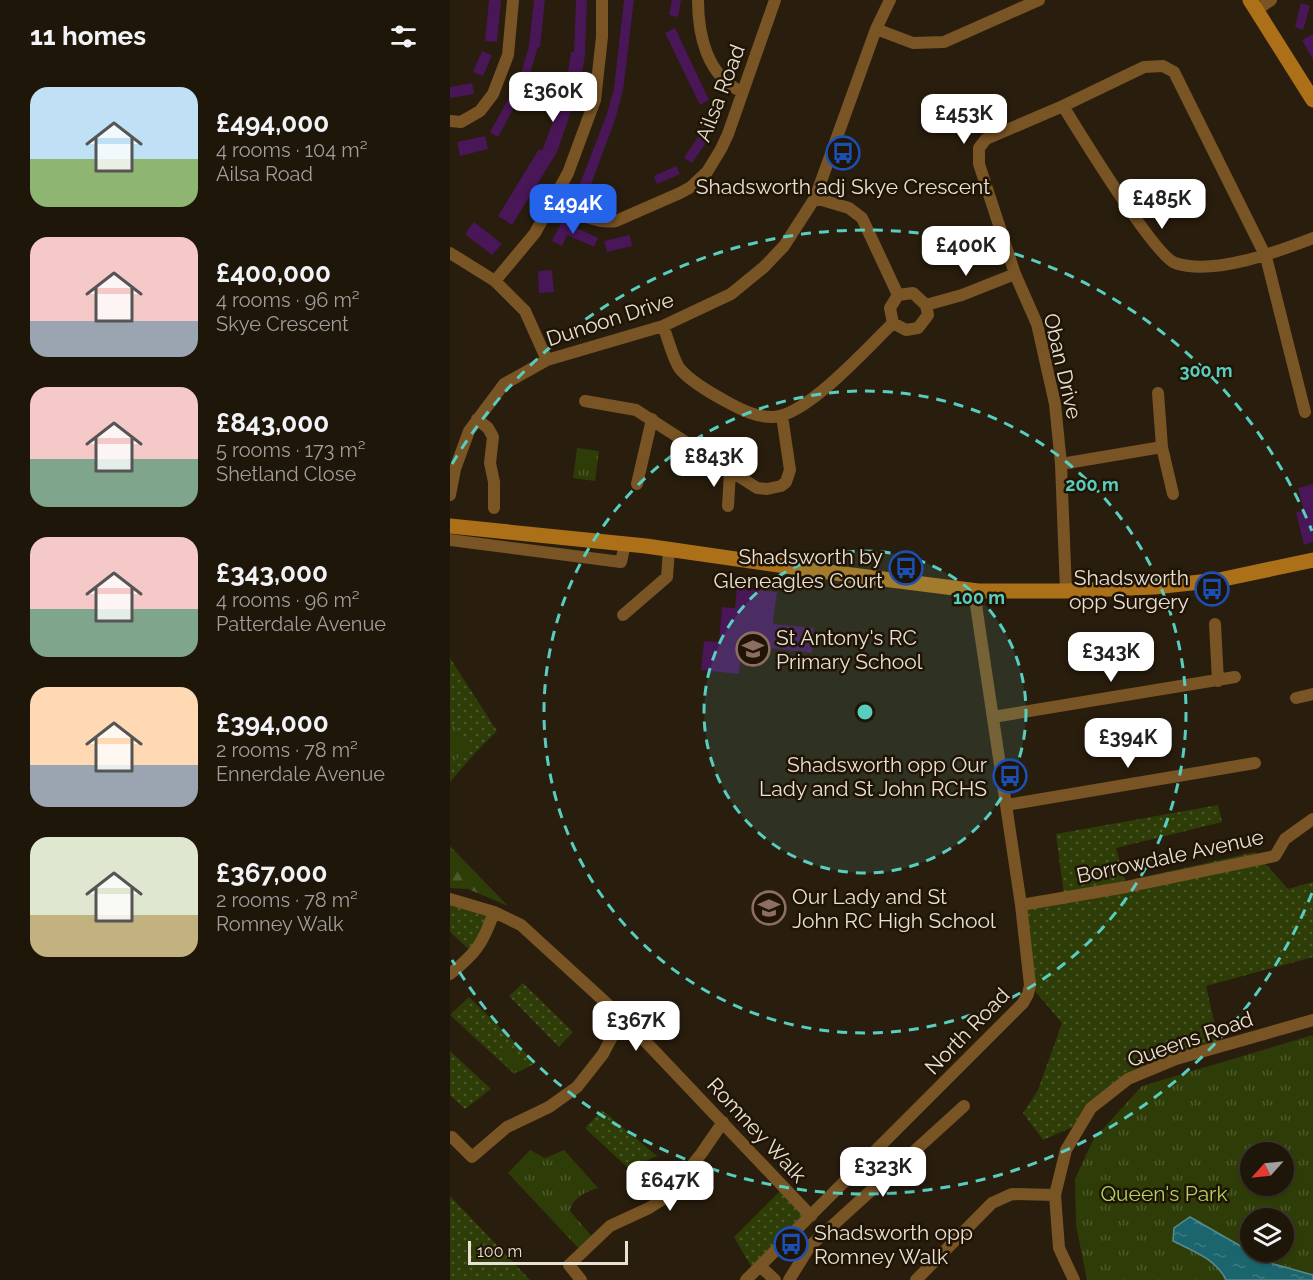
<!DOCTYPE html>
<meta charset="utf-8">
<style>
:root{--surface:#1f160a;--page:#2c2318;--text:#f1f3f6;--muted:#a19f9c;--line:#3c352b;--accent:#2563eb}
body{margin:0;font-family:Raleway,sans-serif;background:var(--page);color:var(--text);height:100vh;display:flex;flex-direction:column;font-size:22px;white-space:nowrap}
*{box-sizing:border-box;margin:0}
p{font-size:20px;color:var(--muted)}
.icon{flex:none;width:33px;height:33px;fill:none;stroke:currentColor;stroke-width:2;stroke-linecap:round;stroke-linejoin:round}
.map{position:relative;flex:1;overflow:hidden}
.panel{display:flex;flex-direction:column;background:var(--surface);width:450px}
.panel>*{flex:none}
.needle{width:39px;rotate:243deg}
.controls{position:absolute;left:790px;top:1142px;display:grid;gap:12px}
.controls a{display:grid;place-items:center;width:54px;height:54px;border-radius:50%;background:var(--surface);box-shadow:0 2px 4px #0004,0 0 0 2px var(--line);font-size:30px}
.scale{position:absolute;left:18px;bottom:15px;width:160px;box-sizing:border-box;padding-left:6px;border:3px solid #e9e0d6;border-top:0;font-size:16px;line-height:21px;white-space:nowrap;color:#e9e0d6;-webkit-text-stroke:4px #201405;paint-order:stroke}
.price{position:absolute;translate:-50% -51px;padding:0 14px;border-radius:12px;background:#fff;color:#222;font-size:20px;line-height:39px;filter:drop-shadow(0 2px 3px #0008)}
.price::after{content:'';position:absolute;left:50%;top:36px;width:18px;height:14px;margin-left:-9px;background:inherit;clip-path:polygon(0 0,100% 0,50% 100%)}
.price.selected{background:var(--accent);color:#fff}
ul{padding:0;list-style:none}
li{display:flex;align-items:center;gap:18px;height:150px;padding:0 30px}
li span{display:grid;place-items:center;flex:none;width:168px;height:120px;border-radius:18px;color:#555}
li>.icon{margin-inline-start:auto}
span .icon{width:72px;height:72px;fill:#fffc;stroke-width:1}
li b{font-size:26px}
h2{display:flex;justify-content:space-between;align-items:center;height:72px;padding:0 30px;font-size:26px}
main{display:flex;flex:1;min-height:0}
.map>svg:first-child{display:block}
.grass{fill:url(#grass-dots)}
.forest{fill:url(#forest-firs)}
.park{fill:url(#park-tufts);fill-rule:evenodd}
.water{fill:url(#water-ripples);stroke:#588a8d;stroke-width:1.5}
.building{fill:#491657}
.lines{fill:none;stroke-linecap:round;stroke-linejoin:round}
.street{stroke:#795424;stroke-width:12}
.secondary{stroke:#ac7118;stroke-width:15}
.ring{fill:none;stroke:#58cec0;stroke-width:3;stroke-dasharray:10 8}
.labels{text-anchor:middle;dominant-baseline:central;stroke-width:5;stroke-linejoin:round;paint-order:stroke}
.street-label{font-size:21px;fill:#e9e0d6;stroke:#201405}
.poi-label{font-size:21px;fill:#e9e0d6;stroke:#201405;text-anchor:end}
.park-label{font-size:21px;fill:#aed360;stroke:#201405}
.centre{fill:#58cec0;stroke:#201405;stroke-width:3}
.ring-label{font-size:18px;text-anchor:middle;font-weight:bold;fill:#58cec0;stroke:#201405;stroke-width:5;stroke-linejoin:round;paint-order:stroke}
</style>
<main>
<section class="panel">
<h2>11 homes<svg class="icon" aria-label="filters" viewBox="0 0 24 24"><path d="M4 7h16M4 17h16"/><circle cx="9" cy="7" r="2"/><circle cx="15" cy="17" r="2"/></svg></h2>
<ul>
<li><span style="background:linear-gradient(#bfe0f5 60%,#8fb573 0)"><svg class="icon" aria-label="home" viewBox="0 0 24 24"><path d="M3 11l9-7 9 7M6 9v11h12V9"/></svg></span><div><b>£494,000</b><p>4 rooms · 104 m²</p><p>Ailsa Road</p></div></li>
<li><span style="background:linear-gradient(#f6c9c9 70%,#9aa5b1 0)"><svg class="icon" aria-label="home" viewBox="0 0 24 24"><path d="M3 11l9-7 9 7M6 9v11h12V9"/></svg></span><div><b>£400,000</b><p>4 rooms · 96 m²</p><p>Skye Crescent</p></div></li>
<li><span style="background:linear-gradient(#f6c9c9 60%,#7fa58c 0)"><svg class="icon" aria-label="home" viewBox="0 0 24 24"><path d="M3 11l9-7 9 7M6 9v11h12V9"/></svg></span><div><b>£843,000</b><p>5 rooms · 173 m²</p><p>Shetland Close</p></div></li>
<li><span style="background:linear-gradient(#f6c9c9 60%,#7fa58c 0)"><svg class="icon" aria-label="home" viewBox="0 0 24 24"><path d="M3 11l9-7 9 7M6 9v11h12V9"/></svg></span><div><b>£343,000</b><p>4 rooms · 96 m²</p><p>Patterdale Avenue</p></div></li>
<li><span style="background:linear-gradient(#ffd9b3 65%,#9aa5b1 0)"><svg class="icon" aria-label="home" viewBox="0 0 24 24"><path d="M3 11l9-7 9 7M6 9v11h12V9"/></svg></span><div><b>£394,000</b><p>2 rooms · 78 m²</p><p>Ennerdale Avenue</p></div></li>
<li><span style="background:linear-gradient(#dfe7d0 65%,#c2b280 0)"><svg class="icon" aria-label="home" viewBox="0 0 24 24"><path d="M3 11l9-7 9 7M6 9v11h12V9"/></svg></span><div><b>£367,000</b><p>2 rooms · 78 m²</p><p>Romney Walk</p></div></li>
</ul>
</section>
<div class="map">
<svg width="863" height="1280" viewBox="0 0 863 1280">
<defs>
<pattern id="grass-dots" width="8" height="8" patternUnits="userSpaceOnUse" patternTransform="scale(1.5)"><rect width="8" height="8" fill="#2e3d08"/><path d="M2 2h.1M6 6h.1" fill="none" stroke="#4c592b" stroke-width="1.8" stroke-linecap="round"/></pattern>
<pattern id="forest-firs" width="22" height="20" patternUnits="userSpaceOnUse" patternTransform="scale(1.5)"><rect width="22" height="20" fill="#2e3d08"/><path d="M5 1l3.5 6h-7zM16 11l3.5 6h-7z" fill="#4c592b"/></pattern>
<pattern id="park-tufts" width="24" height="20" patternUnits="userSpaceOnUse" patternTransform="scale(1.5)"><rect width="24" height="20" fill="#2e3d08"/><path d="M3 7l-1-3M5 7V3M7 7l1-3M15 17l-1-3M17 17v-4M19 17l1-3" fill="none" stroke="#4c592b"/></pattern>
<pattern id="water-ripples" width="26" height="14" patternUnits="userSpaceOnUse" patternTransform="scale(1.5)"><rect width="26" height="14" fill="#1a656e"/><path d="M2 4q2-2 4 0t4 0M15 11q2-2 4 0t4 0" fill="none" stroke="#3b7b82"/></pattern>
</defs>
<rect width="100%" height="100%" fill="#291d0d"/>
<path class="grass" d="M0 658 47 731 25 753 0 782Z
M768 805 772 822 666 848 675 881 805 852 838 889 863 882V957L756 986 770 1047 678 1079 632 1123 593 1140 573 1113 588 1090 612 1023 580 985 571 905 614 895 606 834Z
M0 899 44 912 24 954 0 932Z
M73 983 123 1032 109 1047 59 996Z
M19 997 86 1063 64 1074 0 1015Z
M0 1051 41 1089 15 1109 0 1095Z
M152 1110 207 1156 179 1169 135 1128Z
M334 1187 361 1216 304 1271 284 1237Z
M0 1196 80 1280H0Z"/>
<path class="forest" d="M0 846 58 906 18 889 0 888Z"/>
<path class="park" d="M127 448 149 451 145 481 123 478Z
M0 722 21 746 0 765Z
M863 1035V1280H637L626 1225 625 1179 643 1140 692 1086ZM801 1152H834V1185H801ZM801 1218H834V1251H801Z
M54 1050H65L74 1067 64 1073 53 1061Z
M80 1150 95 1158 114 1150 148 1188C136 1192 123 1197 120 1211L145 1240 132 1252 58 1173Z"/>
<path class="water" d="M740 1217 820 1263 863 1275V1280H776C766 1259 743 1251 723 1241L724 1228Z"/>
<path class="building" d="M39 0H51L47 42 35 41Z
M84 0H95L90 47H88L77 83 48 137 40 132 69 80 79 46Z
M126 0H137L135 54 131 82 107 152 62 225 48 216 89 149 92 151 105 116 114 84H116L121 52H124Z
M174 0H184L173 91 165 120 137 195 127 191 157 114 164 88Z
M222 0H231L228 17 219 15Z
M851 3 860 6 853 30 845 27Z
M225 28 259 100 250 105 215 33Z
M863 34V60L852 40Z
M32 51 42 55 33 76 23 72Z
M22 83 24 94 0 98V87Z
M259 108 268 111 255 144 242 163 234 158 248 137Z
M35 136 38 149 10 156 7 142Z
M226 166 230 174 207 184 204 176Z
M112 221 148 238 144 247 117 235 112 246 102 241Z
M24 222 52 244 42 255 15 234Z
M180 235 182 246 157 252 154 241Z
M102 270 104 292 89 293 88 271Z
M863 484V542L854 545 846 512 854 511 848 488Z
M287 587 327 592 323 624 364 628 362 653 292 645 289 674 251 670 254 641 269 642 272 607 285 608Z"/>
<g class="lines">
<path class="street" d="M248 0C248 35 257 76 292 92
M808 9 821 0
M426 29 463 43 494 42 589 0
M613 106C629 132 704 255 725 263 763 276 827 252 863 238
M0 121 11 122 30 111 43 94 58 55 63 0
M365 198 399 208 412 218 448 295
M102 201C121 209 144 225 166 221L230 193 241 187 257 172 271 149 278 134 325 0
M0 253 45 281 75 311 97 360
M45 281 85 233 118 173 145 100 152 37V0
M463 293 476 305 478 315 468 328 456 330 443 323 440 308 448 295Z
M476 305 512 295 565 274
M213 326C218 338 223 360 230 369 241 382 264 395 279 403 292 410 306 417 322 417 355 418 418 347 443 323
M708 393 712 447 723 494
M135 401 186 410 307 488 317 489 331 486 336 482 340 470 332 416
M27 419 38 428 43 437 40 463 44 482V508
M611 464 712 447
M187 484 202 419
M0 495 5 469 19 431 54 384 97 360 213 326 281 294 314 267 334 246 365 198 426 29 440 0
M278 506 280 472
M0 540 171 562 175 544
M616 591 611 464 605 404 587 324 565 274 529 164V148L536 139 613 106 694 67 713 66 724 72 816 257 855 412
M173 615 217 577 219 549
M765 624 768 681
M846 698 863 694
M543 717 785 677
M556 805 805 763
M0 899 44 912 71 925 177 1022 361 1216
M571 905 676 887 825 856 835 839 863 819
M0 974C25 954 33 944 44 912
M2 1137 22 1157 57 1127 99 1107 127 1087 153 1054 163 1035 177 1022
M310 1266 325 1280
M131 1280 119 1265 160 1226 199 1208 216 1197 251 1154 273 1122
M296 1280 573 1003 578 994 580 985 571 905 526 605 528 591
M339 1280 360 1246 514 1106
M466 1280 542 1203 562 1194 605 1195
M624 1280 609 1248 605 1195 616 1150 641 1108 678 1079 726 1059 863 1020"/>
<path class="secondary" d="M800 0 863 100
M0 526 196 546 370 571 528 591H616L704 587 769 580 863 560"/>
</g>
<circle cx="415" cy="712" r="161" fill="#58cec0" fill-opacity=".12"/>
<g class="ring">
<circle cx="415" cy="712" r="161"/>
<circle cx="415" cy="712" r="321"/>
<path d="M862 893A482 482 0 0 1 2 960M2 464A482 482 0 0 1 862 531"/>
</g>
<defs>
<symbol id="bus-ring" viewBox="-11 -11 22 22"><circle r="9.5" fill="#201405" stroke="#1a4fb4" stroke-width="1.5"/><path d="M-5-6H5V4H4V6H2V4H-2V6H-4V4H-5ZM-3.5-4V0h7V-4ZM-3.5 1.2v1.5H-2V1.2ZM2 1.2v1.5H3.5V1.2Z" fill="#1a4fb4"/></symbol>
<symbol id="school-ring" viewBox="-11 -11 22 22"><circle r="9.5" fill="#201405" stroke="#8d6e63" stroke-width="1.5"/><path d="M0-5L7-2L0 1L-7-2ZM-4 1L0 2.5L4 1V4Q0 6-4 4Z" fill="#8d6e63"/></symbol>
</defs>
<g fill-rule="evenodd">
<use href="#bus-ring" x="374" y="134" width="38" height="38"/>
<use href="#bus-ring" x="437" y="549" width="38" height="38"/>
<use href="#bus-ring" x="743" y="570" width="38" height="38"/>
<use href="#school-ring" x="284" y="630" width="38" height="38"/>
<use href="#bus-ring" x="541" y="757" width="38" height="38"/>
<use href="#school-ring" x="300" y="889" width="38" height="38"/>
<use href="#bus-ring" x="322" y="1225" width="38" height="38"/>
</g>
<g class="labels">
<g class="street-label">
<text transform="translate(270 93) rotate(-69)">Ailsa Road</text>
<text transform="translate(160 319) rotate(-18)">Dunoon Drive</text>
<text transform="translate(613 366) rotate(77)">Oban Drive</text>
<text transform="translate(720 856) rotate(-12)">Borrowdale Avenue</text>
<text transform="translate(517 1031) rotate(-46)">North Road</text>
<text transform="translate(740 1039) rotate(-19)">Queens Road</text>
<text transform="translate(307 1130) rotate(47)">Romney Walk</text>
</g>
<g class="poi-label">
<text x="393" y="186" text-anchor="middle">Shadsworth adj Skye Crescent</text>
<text x="433" y="556">Shadsworth by<tspan x="433" dy="24">Gleneagles Court</tspan></text>
<text x="739" y="577">Shadsworth<tspan x="739" dy="24">opp Surgery</tspan></text>
<text x="326" y="637" text-anchor="start">St Antony's RC<tspan x="326" dy="24">Primary School</tspan></text>
<text x="537" y="764">Shadsworth opp Our<tspan x="537" dy="24">Lady and St John RCHS</tspan></text>
<text x="342" y="896" text-anchor="start">Our Lady and St<tspan x="342" dy="24">John RC High School</tspan></text>
<text x="364" y="1232" text-anchor="start">Shadsworth opp<tspan x="364" dy="24">Romney Walk</tspan></text>
</g>
<g class="park-label">
<text x="714" y="1193">Queen's Park</text>
</g>
</g>
<circle cx="415" cy="712" r="9" class="centre"/>
<g class="ring-label">
<text x="756" y="377">300 m</text>
<text x="642" y="491">200 m</text>
<text x="529" y="604">100 m</text>
</g>
</svg>
<div class="controls">
<a><svg class="needle" viewBox="-14 -14 28 28"><path d="M0-13l5 13h-10z" fill="#e53935"/><path d="M0 13l5-13h-10z" fill="#a19f9c"/></svg></a>
<a><svg class="icon" aria-label="layers" viewBox="0 0 24 24"><path d="M12 4l9 5-9 5-9-5zM3 14l9 5 9-5"/></svg></a>
</div>
<div class="scale">100 m</div>
<b class="price" style="left:103px;top:123px">£360K</b>
<b class="price" style="left:514px;top:145px">£453K</b>
<b class="price" style="left:712px;top:230px">£485K</b>
<b class="price selected" style="left:123px;top:235px">£494K</b>
<b class="price" style="left:516px;top:277px">£400K</b>
<b class="price" style="left:264px;top:488px">£843K</b>
<b class="price" style="left:661px;top:683px">£343K</b>
<b class="price" style="left:678px;top:769px">£394K</b>
<b class="price" style="left:186px;top:1052px">£367K</b>
<b class="price" style="left:433px;top:1198px">£323K</b>
<b class="price" style="left:220px;top:1212px">£647K</b>
</div>
</main>
